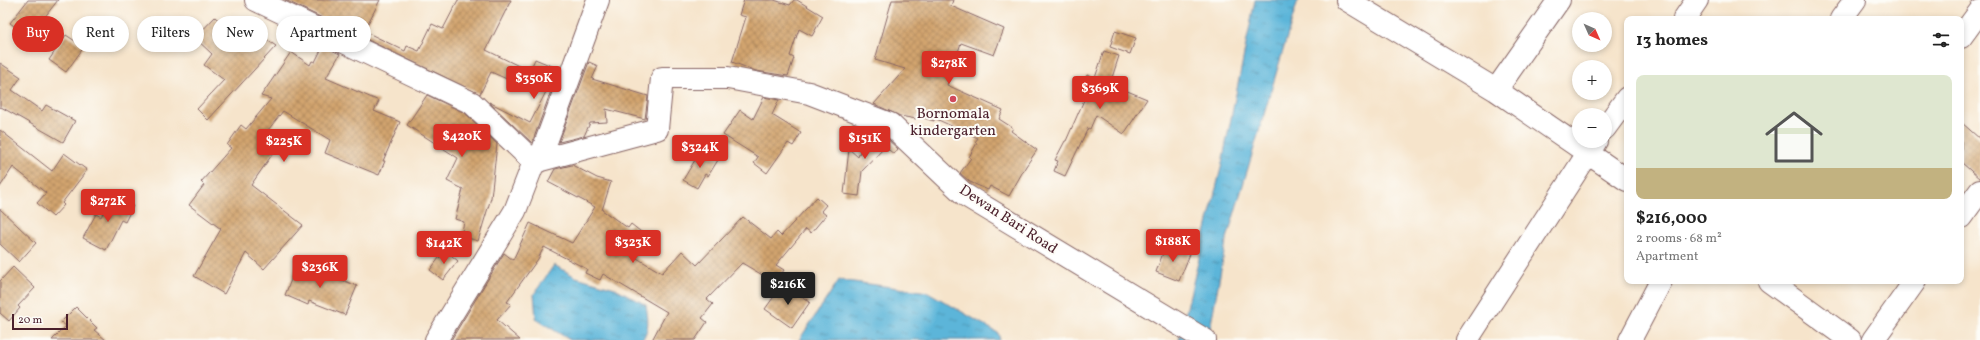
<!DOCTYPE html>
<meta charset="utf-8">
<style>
:root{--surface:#fff;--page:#f2f2f2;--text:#222;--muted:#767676;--accent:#d93025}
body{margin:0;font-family:Vollkorn,serif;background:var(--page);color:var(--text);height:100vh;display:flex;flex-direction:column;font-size:15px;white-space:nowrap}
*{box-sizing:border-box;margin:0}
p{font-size:13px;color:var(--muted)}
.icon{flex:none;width:22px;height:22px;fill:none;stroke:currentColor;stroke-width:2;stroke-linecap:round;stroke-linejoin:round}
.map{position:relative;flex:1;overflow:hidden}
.sheet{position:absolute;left:1624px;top:16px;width:340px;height:268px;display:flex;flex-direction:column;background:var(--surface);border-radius:8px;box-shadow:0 2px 6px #0003}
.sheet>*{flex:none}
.hud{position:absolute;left:12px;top:16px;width:380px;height:36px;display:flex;gap:8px}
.needle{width:26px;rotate:135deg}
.buttons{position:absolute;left:1572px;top:12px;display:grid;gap:8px}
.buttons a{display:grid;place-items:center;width:40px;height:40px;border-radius:50%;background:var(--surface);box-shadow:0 2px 6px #0003;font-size:20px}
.scale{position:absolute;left:12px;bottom:10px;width:56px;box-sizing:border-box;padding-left:4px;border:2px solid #4a1f2b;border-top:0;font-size:11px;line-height:14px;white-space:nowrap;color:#4a1f2b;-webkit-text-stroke:3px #fdfcf7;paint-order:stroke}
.price{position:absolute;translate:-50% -34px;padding:0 9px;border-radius:4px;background:var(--accent);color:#fff;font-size:13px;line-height:26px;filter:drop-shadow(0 1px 2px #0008)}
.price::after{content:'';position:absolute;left:50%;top:24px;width:12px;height:9px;margin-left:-6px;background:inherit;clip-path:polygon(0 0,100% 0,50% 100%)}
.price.active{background:#222;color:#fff}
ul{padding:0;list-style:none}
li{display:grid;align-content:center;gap:8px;height:212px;padding:0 12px}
li span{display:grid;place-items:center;height:124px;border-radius:8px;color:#555}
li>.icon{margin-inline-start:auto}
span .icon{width:72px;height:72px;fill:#fffc;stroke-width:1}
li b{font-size:17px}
h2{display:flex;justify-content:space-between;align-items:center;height:48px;padding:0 12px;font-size:17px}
.tag{padding:0 14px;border-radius:18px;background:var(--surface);box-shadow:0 2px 6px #0003;font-size:14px;line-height:36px}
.tag.active{background:var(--accent);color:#fff}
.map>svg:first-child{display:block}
.water{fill:url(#water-ripples);stroke:#536a82}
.building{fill:url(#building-cross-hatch)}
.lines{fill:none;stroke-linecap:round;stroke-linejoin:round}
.minor-casing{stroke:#866463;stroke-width:24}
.major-casing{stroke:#866463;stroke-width:24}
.minor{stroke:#fff;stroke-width:22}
.major{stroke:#fff;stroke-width:22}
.poi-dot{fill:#d1495b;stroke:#fdfcf7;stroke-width:1.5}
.labels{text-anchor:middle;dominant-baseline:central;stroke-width:4;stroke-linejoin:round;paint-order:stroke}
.poi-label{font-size:15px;fill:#4a1f2b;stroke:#fdfcf7}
.street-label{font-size:15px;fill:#4a1f2b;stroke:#fdfcf7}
</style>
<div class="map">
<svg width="1980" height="340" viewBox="0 0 1980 340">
<defs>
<pattern id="water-ripples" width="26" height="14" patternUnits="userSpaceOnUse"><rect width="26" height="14" fill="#5cb5d9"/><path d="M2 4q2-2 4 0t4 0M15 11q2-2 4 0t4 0" fill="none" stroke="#4e93b0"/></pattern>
<pattern id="building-cross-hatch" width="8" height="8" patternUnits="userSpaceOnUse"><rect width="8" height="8" fill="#d2a46e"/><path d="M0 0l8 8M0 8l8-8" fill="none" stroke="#ac855b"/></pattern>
</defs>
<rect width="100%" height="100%" fill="#fdfcf7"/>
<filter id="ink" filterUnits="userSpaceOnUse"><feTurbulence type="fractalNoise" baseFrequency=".025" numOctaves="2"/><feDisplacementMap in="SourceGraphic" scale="8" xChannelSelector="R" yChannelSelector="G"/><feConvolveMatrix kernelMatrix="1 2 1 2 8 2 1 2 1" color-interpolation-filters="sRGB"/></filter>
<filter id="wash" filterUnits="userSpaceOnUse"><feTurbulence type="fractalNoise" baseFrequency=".012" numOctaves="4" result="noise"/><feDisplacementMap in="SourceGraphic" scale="16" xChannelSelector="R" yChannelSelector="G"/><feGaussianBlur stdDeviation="0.9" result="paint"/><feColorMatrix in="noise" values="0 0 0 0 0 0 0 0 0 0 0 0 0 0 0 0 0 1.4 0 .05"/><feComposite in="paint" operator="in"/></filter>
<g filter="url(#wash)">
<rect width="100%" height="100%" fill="#f6e4cb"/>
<path class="water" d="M1255 0H1298L1226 242 1208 340H1179L1221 168Z
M554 265 576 277 615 288 646 305C648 318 650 329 642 340H570L536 319 534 294Z
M839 280 928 292 998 333 1000 340H799Z"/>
<g id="blocks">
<path class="building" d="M28 0H58L29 37 10 23Z
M285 0H380L364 31 405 51 407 46 419 51 432 24 443 29 458 0H511L486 50 525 69 518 84 491 72 480 94Z
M744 0H774L790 5 794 0H797L823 16 812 36 799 29 790 56 794 58 788 76 756 71 732 62 746 17 739 15Z
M892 0H953L951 6 1004 29 994 55 961 43 947 85 1003 110 999 119 1013 128 1011 131 1037 150 1026 166 1009 196 990 186 988 190 970 182 960 173 971 158 969 157 977 143 975 142 978 138 934 118V121L917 116 916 119 900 116 874 104 905 69 875 60Z
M215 17 240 40 249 28 276 46 208 120 197 109 224 80 204 65 212 54 195 38Z
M1115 31 1136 38 1130 54 1110 47Z
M66 35 84 47 66 72 49 60Z
M323 46 340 54 326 78 379 101 374 111 400 122 383 161H385L379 175 325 153 330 140 283 111 261 139 276 149 251 185 303 225 264 269 246 253 224 294 194 276 221 229 189 205 204 185 201 182 231 148 227 145 241 125 246 129 271 99 261 96 291 52 310 65 312 61 315 62Z
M1104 51 1119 56 1110 84 1147 99 1124 134 1096 115 1090 129 1088 128 1065 176 1054 171 1058 161 1055 160 1065 141H1066L1088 91 1081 89 1087 75 1095 78Z
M535 59 559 69 532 143 489 102 530 123 550 84 528 75Z
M589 62 598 66 592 79 648 96 645 119 606 109 607 122 590 123 584 136 559 142Z
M0 63 21 77 12 90 42 111 46 105 75 121 63 142 1 107 0 108Z
M427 95 465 113 497 144 491 198 478 241 461 236 464 222 455 219 463 189 447 181 458 158 407 125Z
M764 97 779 100 772 115 801 133 793 146 788 143 767 173 754 163 758 157 723 135 740 110 753 119Z
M1961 122 1980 139V179L1961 162Z
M868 129 883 135 898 149 894 154 885 147 862 171 859 196 844 194 849 149 858 157Z
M0 130 52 171 64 153 87 170 62 203 64 205 53 217 37 203 46 193 13 167 0 187Z
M701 150 718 160 708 176 705 174 697 188 683 180Z
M572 165 597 178 611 182 602 210 628 228 631 224 650 239 635 257 662 273 682 251 697 265 743 217 771 239 777 232 781 236 817 197 826 205 821 211 826 215 811 233 806 229 776 265 784 270 776 283 742 263 707 299 713 304 702 318 707 322 695 340H652L667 312 603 274 600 280 585 273 587 269 544 247 538 259 507 302 511 304 497 320 520 340H451L504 253 513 260 530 223 572 243 595 207 548 182 555 169Z
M112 195 133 206 125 222 121 220 106 250 83 238 96 214 101 217Z
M0 209 36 243 19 262 0 244Z
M1166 245 1190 254 1179 281 1156 272Z
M445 250 458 261 443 280 430 270Z
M298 262 357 286 345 315 309 301 308 305 285 295Z
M13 267 35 288 18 306 20 308 9 321 0 313V281Z
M783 284 810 302 792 328 765 309Z
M76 307 97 328 94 330 106 340H52L66 326 61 322Z"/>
</g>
</g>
<g filter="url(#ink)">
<use href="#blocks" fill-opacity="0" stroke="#866463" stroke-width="1"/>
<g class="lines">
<defs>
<path id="minor" d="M1347 0 1496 90 1627 180
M1684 19 1697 0
M1841 19 1855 0
M1961 37 1980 11
M1496 90 1559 0
M1605 128 1627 98
M539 161 598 0
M534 162 657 129 662 78H728L809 93 890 124 965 195 1205 340
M1961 217 1980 191
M1769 281 1850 340
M1467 340 1596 141
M1630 340 1661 281
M1873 340 1915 281"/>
<path id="major" d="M256 0 472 103 534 162 515 211 436 340"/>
</defs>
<use href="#minor" class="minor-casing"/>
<use href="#major" class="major-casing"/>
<use href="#minor" class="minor"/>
<use href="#major" class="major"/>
</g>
</g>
<circle class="poi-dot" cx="953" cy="99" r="4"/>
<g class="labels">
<g class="poi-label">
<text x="953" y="114">Bornomala<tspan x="953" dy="17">kindergarten</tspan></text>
</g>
<g class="street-label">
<text transform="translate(1008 220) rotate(33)">Dewan Bari Road</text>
</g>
</g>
</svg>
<div class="buttons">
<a><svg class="needle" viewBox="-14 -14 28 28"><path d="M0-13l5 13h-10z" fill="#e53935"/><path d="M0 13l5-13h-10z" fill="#767676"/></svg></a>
<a>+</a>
<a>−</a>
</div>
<div class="scale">20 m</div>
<b class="price" style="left:949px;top:85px">$278K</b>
<b class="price" style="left:534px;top:100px">$350K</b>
<b class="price" style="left:1100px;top:110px">$369K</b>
<b class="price" style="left:462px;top:158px">$420K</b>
<b class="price" style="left:865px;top:160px">$151K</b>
<b class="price" style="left:284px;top:163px">$225K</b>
<b class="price" style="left:700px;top:169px">$324K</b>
<b class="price" style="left:108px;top:223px">$272K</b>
<b class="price" style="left:1173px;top:263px">$188K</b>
<b class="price" style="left:633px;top:264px">$323K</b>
<b class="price" style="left:444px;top:265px">$142K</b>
<b class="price" style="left:320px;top:289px">$236K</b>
<b class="price active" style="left:788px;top:306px">$216K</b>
<div class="hud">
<a class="tag active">Buy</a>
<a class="tag">Rent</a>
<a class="tag">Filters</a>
<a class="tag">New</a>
<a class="tag">Apartment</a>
</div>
<section class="sheet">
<h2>13 homes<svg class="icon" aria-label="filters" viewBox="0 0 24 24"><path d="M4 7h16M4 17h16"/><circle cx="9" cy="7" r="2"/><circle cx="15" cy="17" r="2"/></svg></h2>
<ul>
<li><span style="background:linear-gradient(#dfe7d0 75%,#c2b280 0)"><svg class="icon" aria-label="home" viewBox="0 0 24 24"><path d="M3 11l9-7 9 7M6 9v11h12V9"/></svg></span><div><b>$216,000</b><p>2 rooms · 68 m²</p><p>Apartment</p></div></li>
</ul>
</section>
</div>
